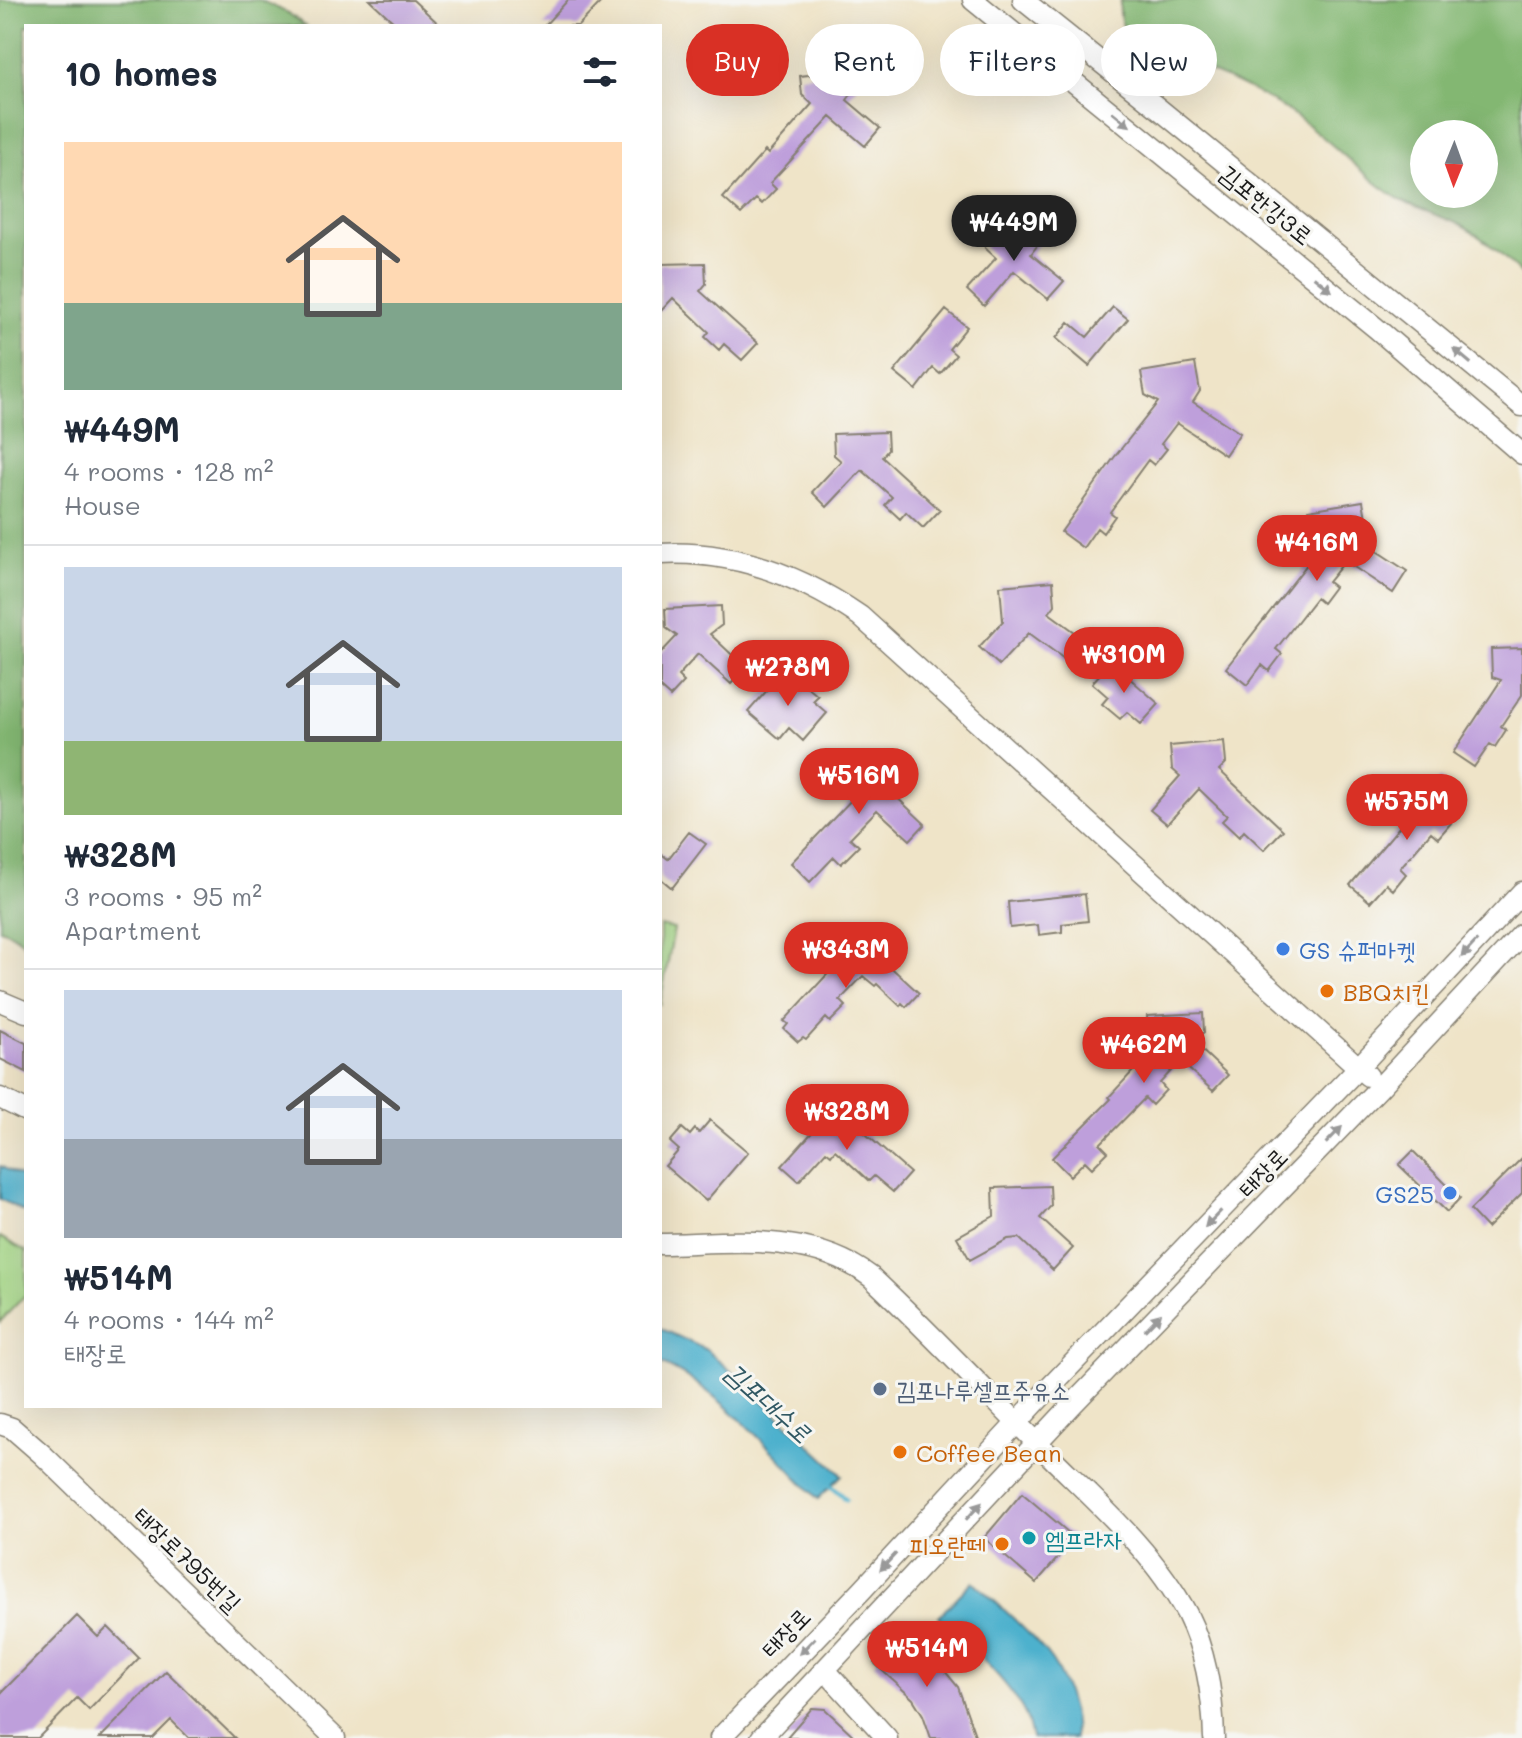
<!DOCTYPE html>
<meta charset="utf-8">
<style>
:root{--surface:#fff;--page:#f6f6f7;--text:#1f2937;--muted:#747a83;--line:#e0e1e3;--accent:#d93025}
body{margin:0;font-family:Mali,"Poor Story",sans-serif;background:var(--page);color:var(--text);height:100vh;display:flex;flex-direction:column;font-size:30px;white-space:nowrap}
*{box-sizing:border-box;margin:0}
p{font-size:26px;color:var(--muted)}
.icon{flex:none;width:44px;height:44px;fill:none;stroke:currentColor;stroke-width:2;stroke-linecap:round;stroke-linejoin:round}
.map{position:relative;flex:1;overflow:hidden}
.drawer{position:absolute;left:24px;top:24px;width:638px;height:1384px;display:flex;flex-direction:column;background:var(--surface);border-radius:0px;box-shadow:0 8px 32px #0002}
.drawer>*{flex:none}
.top-card{position:absolute;left:686px;top:24px;width:716px;height:72px;display:flex;gap:16px}
.needle{width:52px;rotate:181deg}
.buttons{position:absolute;left:1410px;top:120px;display:grid;gap:16px}
.buttons a{display:grid;place-items:center;width:88px;height:88px;border-radius:50%;background:var(--surface);box-shadow:0 8px 32px #0002;font-size:40px}
.price{position:absolute;translate:-50% -68px;padding:0 18px;border-radius:28px;background:var(--accent);color:#fff;font-size:26px;line-height:52px;filter:drop-shadow(0 2px 4px #0008)}
.price::after{content:'';position:absolute;left:50%;top:48px;width:24px;height:18px;margin-left:-12px;background:inherit;clip-path:polygon(0 0,100% 0,50% 100%)}
.price.current{background:#222;color:#fff}
ul{padding:0;list-style:none}
li{display:grid;align-content:center;gap:16px;height:424px;padding:0 40px}
li+li{border-top:2px solid var(--line)}
li span{display:grid;place-items:center;height:248px;border-radius:0px;color:#555}
li>.icon{margin-inline-start:auto}
span .icon{width:144px;height:144px;fill:#fffc;stroke-width:1}
li b{font-size:34px}
h2{display:flex;justify-content:space-between;align-items:center;height:96px;padding:0 40px;font-size:34px}
.chip{padding:0 28px;border-radius:36px;background:var(--surface);box-shadow:0 8px 32px #0002;font-size:28px;line-height:72px}
.chip.current{background:var(--accent);color:#fff}
.map>svg:first-child{display:block}
.green{fill:#a4d685;stroke:#607950;stroke-width:2}
.forest{fill:#83b772;stroke:#506a47;stroke-width:2;fill-rule:evenodd}
.water{fill:#4eb1cd;stroke:#356674;stroke-width:2}
.lines{fill:none;stroke-linecap:round;stroke-linejoin:round}
.stream{stroke:#4eb1cd;stroke-width:5}
.building{fill:#be9fdb}
.minor-casing{stroke:#868072;stroke-width:23}
.minor{stroke:#fff;stroke-width:20}
.oneway{fill:#999}
.shop-dot{fill:#3f7fe0;stroke:#f6f6f2;stroke-width:3}
.food-dot{fill:#e8710a;stroke:#f6f6f2;stroke-width:3}
.service-dot{fill:#5c6f8a;stroke:#f6f6f2;stroke-width:3}
.culture-dot{fill:#0f9aa8;stroke:#f6f6f2;stroke-width:3}
.labels{text-anchor:middle;dominant-baseline:central;stroke-width:6;stroke-linejoin:round;paint-order:stroke}
.street-label{font-size:24px;fill:#1c1c1c;stroke:#f6f6f2}
.shop-label{font-size:24px;fill:#366cbe;stroke:#f6f6f2;text-anchor:start}
.food-label{font-size:24px;fill:#c56008;stroke:#f6f6f2;text-anchor:start}
.service-label{font-size:24px;fill:#4e5e75;stroke:#f6f6f2;text-anchor:start}
.culture-label{font-size:24px;fill:#0d838f;stroke:#f6f6f2;text-anchor:start}
.water-label{font-size:26px;font-style:italic;fill:#305863;stroke:#f6f6f2}
</style>
<div class="map">
<svg width="1522" height="1738" viewBox="0 0 1522 1738">
<rect width="100%" height="100%" fill="#f6f6f2"/>
<filter id="ink" filterUnits="userSpaceOnUse"><feTurbulence type="fractalNoise" baseFrequency=".0125" numOctaves="2"/><feDisplacementMap in="SourceGraphic" scale="16" xChannelSelector="R" yChannelSelector="G"/><feConvolveMatrix kernelMatrix="1 2 1 2 8 2 1 2 1" color-interpolation-filters="sRGB"/></filter>
<filter id="wash" filterUnits="userSpaceOnUse"><feTurbulence type="fractalNoise" baseFrequency=".006" numOctaves="4" result="noise"/><feDisplacementMap in="SourceGraphic" scale="32" xChannelSelector="R" yChannelSelector="G"/><feGaussianBlur stdDeviation="1.8" result="paint"/><feColorMatrix in="noise" values="0 0 0 0 0 0 0 0 0 0 0 0 0 0 0 0 0 1.4 0 .05"/><feComposite in="paint" operator="in"/></filter>
<g filter="url(#wash)">
<rect width="100%" height="100%" fill="#efe4c8"/>
<path class="green" d="M660 926 674 929 660 1005Z
M0 1237 26 1251V1294L0 1322Z"/>
<path class="forest" d="M0 0H260L288 13 306 26H26V948C20 937 12 933 0 929Z
M1121 0H1522V275C1504 257 1484 237 1460 225 1439 214 1414 210 1394 196 1358 172 1330 139 1294 115 1244 81 1189 65 1135 41 1122 28 1117 18 1121 0ZM1424 134H1484V194H1424Z"/>
<path class="water" d="M0 1166 26 1179V1213L0 1199Z
M660 1328 705 1349 731 1371 842 1475 818 1499C774 1454 718 1387 660 1363Z
M973 1581C998 1605 1032 1633 1052 1661 1066 1682 1075 1713 1075 1738H1032C1030 1732 1029 1725 1027 1719 1014 1685 965 1643 939 1616Z"/>
<g class="lines">
<path class="stream" d="M828 1483 846 1499"/>
</g>
<g id="blocks">
<path class="building" d="M370 0H413L441 26H398Z
M568 0H603L578 26H544Z
M854 70 856 88 847 100 880 128 865 146 831 117 770 183 776 189 762 204 756 199 741 214 723 198 765 151 768 154 812 104 802 95 800 76Z
M1038 224 1040 242 1031 254 1064 281 1048 299 1014 271 984 306 967 290 996 258 985 248 983 230Z
M705 263 706 284 700 291 758 343 742 360 724 344 719 350 705 337 709 332 673 298 660 312V264Z
M1113 307 1128 319 1089 366 1056 338 1069 322 1087 337Z
M946 310 967 327 949 349 956 355 940 374 933 368 916 390 894 372Z
M1195 363 1200 391 1193 402 1240 433 1225 455 1177 423 1161 444 1167 449 1154 465 1148 460 1110 512 1115 516 1103 533 1097 528 1083 548 1061 532 1113 459 1158 402 1145 395 1141 372Z
M887 432 888 450 882 457 940 510 923 528 906 512 900 519 885 505 892 497 862 470 827 507 812 492 841 461 834 455 833 434Z
M1363 501 1368 529 1360 540 1407 571 1393 593 1345 561 1328 582 1334 587 1322 603 1316 598 1276 649 1282 654 1269 671 1262 665 1247 685 1226 668 1326 540 1312 533 1308 510Z
M1053 581 1055 605 1049 613 1083 638 1067 661 1029 633 999 665 979 647 1003 621 1000 586Z
M721 606 722 625 710 634 746 668 731 684 698 654 678 676 684 682 670 697 660 688V654L677 636 666 628 665 609Z
M1522 648V695L1501 726 1506 730 1495 747 1490 744 1474 767 1453 753 1501 680 1492 677 1491 649Z
M1111 662 1159 704 1141 724 1127 712 1120 719 1102 704 1108 697 1092 683Z
M786 669 818 696 813 701 827 713 803 741 789 728 780 739 748 712Z
M1224 741 1226 763 1219 770 1283 830 1264 850 1244 831 1239 837 1222 821 1227 816 1199 789 1167 824 1150 810 1180 776 1172 769 1170 746Z
M900 762 901 781 889 790 925 824 910 840 877 810 850 838 859 846 841 864 834 857 810 882 791 863 858 793 845 785 844 765Z
M1440 779 1461 796 1444 817 1451 823 1438 838 1431 832 1400 868 1406 874 1393 890 1386 884 1370 902 1350 885Z
M689 832 706 844 672 888 660 878V853L668 859Z
M1085 894 1088 921 1062 924V932L1039 935 1038 925 1010 928 1008 902Z
M860 939 919 993 906 1007 902 1003 900 1006 877 984 875 986 863 976 840 1000 846 1006 830 1022 826 1018 806 1040 803 1038 798 1042 784 1029 788 1024 784 1021Z
M1203 1013 1204 1032 1192 1041 1228 1075 1213 1091 1180 1061 1160 1083 1166 1090 1152 1105 1145 1098 1100 1144 1108 1152 1092 1168 1085 1161 1070 1176 1052 1158 1111 1099 1109 1097 1159 1043 1148 1036 1147 1016Z
M0 1030 26 1043V1072L0 1059Z
M835 1107 910 1173 893 1192 874 1176 869 1181 835 1150 831 1155 826 1151 799 1181 782 1166Z
M710 1120 748 1152 706 1201 665 1166 679 1150 670 1142 682 1128 690 1135 695 1129 699 1133Z
M1413 1151 1460 1198 1447 1212 1399 1165Z
M1522 1158V1193L1487 1228 1470 1210Z
M1050 1186 1051 1206 1040 1218 1073 1248 1053 1270 1019 1238 1008 1239 970 1260 957 1237 994 1216 993 1188Z
M1022 1493 1075 1538 1036 1583 984 1538Z
M77 1616 98 1637 108 1627 139 1658 89 1710 77 1698 38 1738H0V1694Z
M902 1632 944 1670 958 1687 976 1738H931L923 1715 913 1699 874 1663Z
M166 1671 235 1738H189L171 1720 153 1738H100Z
M812 1708 825 1709 856 1738H786Z"/>
</g>
</g>
<g filter="url(#ink)">
<use href="#blocks" fill-opacity="0" stroke="#868072" stroke-width="2"/>
<g class="lines">
<defs>
<path id="minor" d="M973 0 1376 328 1522 454
M1023 0 1158 108 1522 406
M660 554C734 550 800 575 860 616L1368 1076
M0 1001 26 1012
M0 1098 26 1111
M660 1244C731 1243 811 1231 871 1277 930 1332 986 1392 1043 1449 1094 1500 1153 1550 1187 1614 1206 1652 1213 1696 1214 1738
M0 1424 12 1428 43 1455 335 1738
M825 1670 887 1738
M720 1738 862 1590 1050 1387 1358 1068 1522 892
M761 1738 1071 1406 1380 1087 1522 934"/>
</defs>
<use href="#minor" class="minor-casing"/>
<use href="#minor" class="minor"/>
</g>
<defs><path id="oneway-solid" d="M-6-.8H1V-3.2L6.5 0L1 3.2V.8H-6Z" transform="scale(2)"/></defs>
<g class="oneway">
<use href="#oneway-solid" transform="translate(1121 119) rotate(39)"/>
<use href="#oneway-solid" transform="translate(1323 284) rotate(39)"/>
<use href="#oneway-solid" transform="translate(1462 356) rotate(-140)"/>
<use href="#oneway-solid" transform="translate(1469 949) rotate(133)"/>
<use href="#oneway-solid" transform="translate(1334 1135) rotate(-46)"/>
<use href="#oneway-solid" transform="translate(1213 1219) rotate(134)"/>
<use href="#oneway-solid" transform="translate(1153 1322) rotate(-46)"/>
<use href="#oneway-solid" transform="translate(974 1511) rotate(-47)"/>
<use href="#oneway-solid" transform="translate(888 1562) rotate(133)"/>
<use href="#oneway-solid" transform="translate(807 1646) rotate(134)"/>
</g>
</g>
<g class="shop-dot">
<circle cx="1283" cy="949" r="8"/>
<circle cx="1450" cy="1193" r="8"/>
</g>
<g class="food-dot">
<circle cx="1327" cy="991" r="8"/>
<circle cx="900" cy="1452" r="8"/>
<circle cx="1002" cy="1544" r="8"/>
</g>
<circle class="service-dot" cx="880" cy="1389" r="8"/>
<circle class="culture-dot" cx="1029" cy="1538" r="8"/>
<g class="labels">
<g class="street-label">
<text transform="translate(1267 204) rotate(39)">김포한강3로</text>
<text transform="translate(1262 1172) rotate(-46)">태장로</text>
<text transform="translate(188 1559) rotate(44)">태장로795번길</text>
<text transform="translate(785 1632) rotate(-46)">태장로</text>
</g>
<g class="shop-label">
<text x="1299" y="949">GS 슈퍼마켓</text>
<text x="1434" y="1193" text-anchor="end">GS25</text>
</g>
<g class="food-label">
<text x="1343" y="991">BBQ치킨</text>
<text x="916" y="1452">Coffee Bean</text>
<text x="986" y="1544" text-anchor="end">피오란떼</text>
</g>
<g class="service-label">
<text x="896" y="1389">김포나루셀프주유소</text>
</g>
<g class="culture-label">
<text x="1045" y="1538">엠프라자</text>
</g>
<g class="water-label">
<text transform="translate(769 1402) rotate(42)">김포대수로</text>
</g>
</g>
</svg>
<div class="buttons">
<a><svg class="needle" viewBox="-14 -14 28 28"><path d="M0-13l5 13h-10z" fill="#e53935"/><path d="M0 13l5-13h-10z" fill="#747a83"/></svg></a>
</div>
<b class="price current" style="left:1014px;top:263px">₩449M</b>
<b class="price" style="left:1317px;top:583px">₩416M</b>
<b class="price" style="left:1124px;top:695px">₩310M</b>
<b class="price" style="left:788px;top:708px">₩278M</b>
<b class="price" style="left:859px;top:816px">₩516M</b>
<b class="price" style="left:1407px;top:842px">₩575M</b>
<b class="price" style="left:846px;top:990px">₩343M</b>
<b class="price" style="left:1144px;top:1085px">₩462M</b>
<b class="price" style="left:847px;top:1152px">₩328M</b>
<b class="price" style="left:927px;top:1689px">₩514M</b>
<div class="top-card">
<a class="chip current">Buy</a>
<a class="chip">Rent</a>
<a class="chip">Filters</a>
<a class="chip">New</a>
</div>
<section class="drawer">
<h2>10 homes<svg class="icon" aria-label="filters" viewBox="0 0 24 24"><path d="M4 7h16M4 17h16"/><circle cx="9" cy="7" r="2"/><circle cx="15" cy="17" r="2"/></svg></h2>
<ul>
<li><span style="background:linear-gradient(#ffd9b3 65%,#7fa58c 0)"><svg class="icon" aria-label="home" viewBox="0 0 24 24"><path d="M3 11l9-7 9 7M6 9v11h12V9"/></svg></span><div><b>₩449M</b><p>4 rooms · 128 m²</p><p>House</p></div></li>
<li><span style="background:linear-gradient(#c9d6e8 70%,#8fb573 0)"><svg class="icon" aria-label="home" viewBox="0 0 24 24"><path d="M3 11l9-7 9 7M6 9v11h12V9"/></svg></span><div><b>₩328M</b><p>3 rooms · 95 m²</p><p>Apartment</p></div></li>
<li><span style="background:linear-gradient(#c9d6e8 60%,#9aa5b1 0)"><svg class="icon" aria-label="home" viewBox="0 0 24 24"><path d="M3 11l9-7 9 7M6 9v11h12V9"/></svg></span><div><b>₩514M</b><p>4 rooms · 144 m²</p><p>태장로</p></div></li>
</ul>
</section>
</div>
